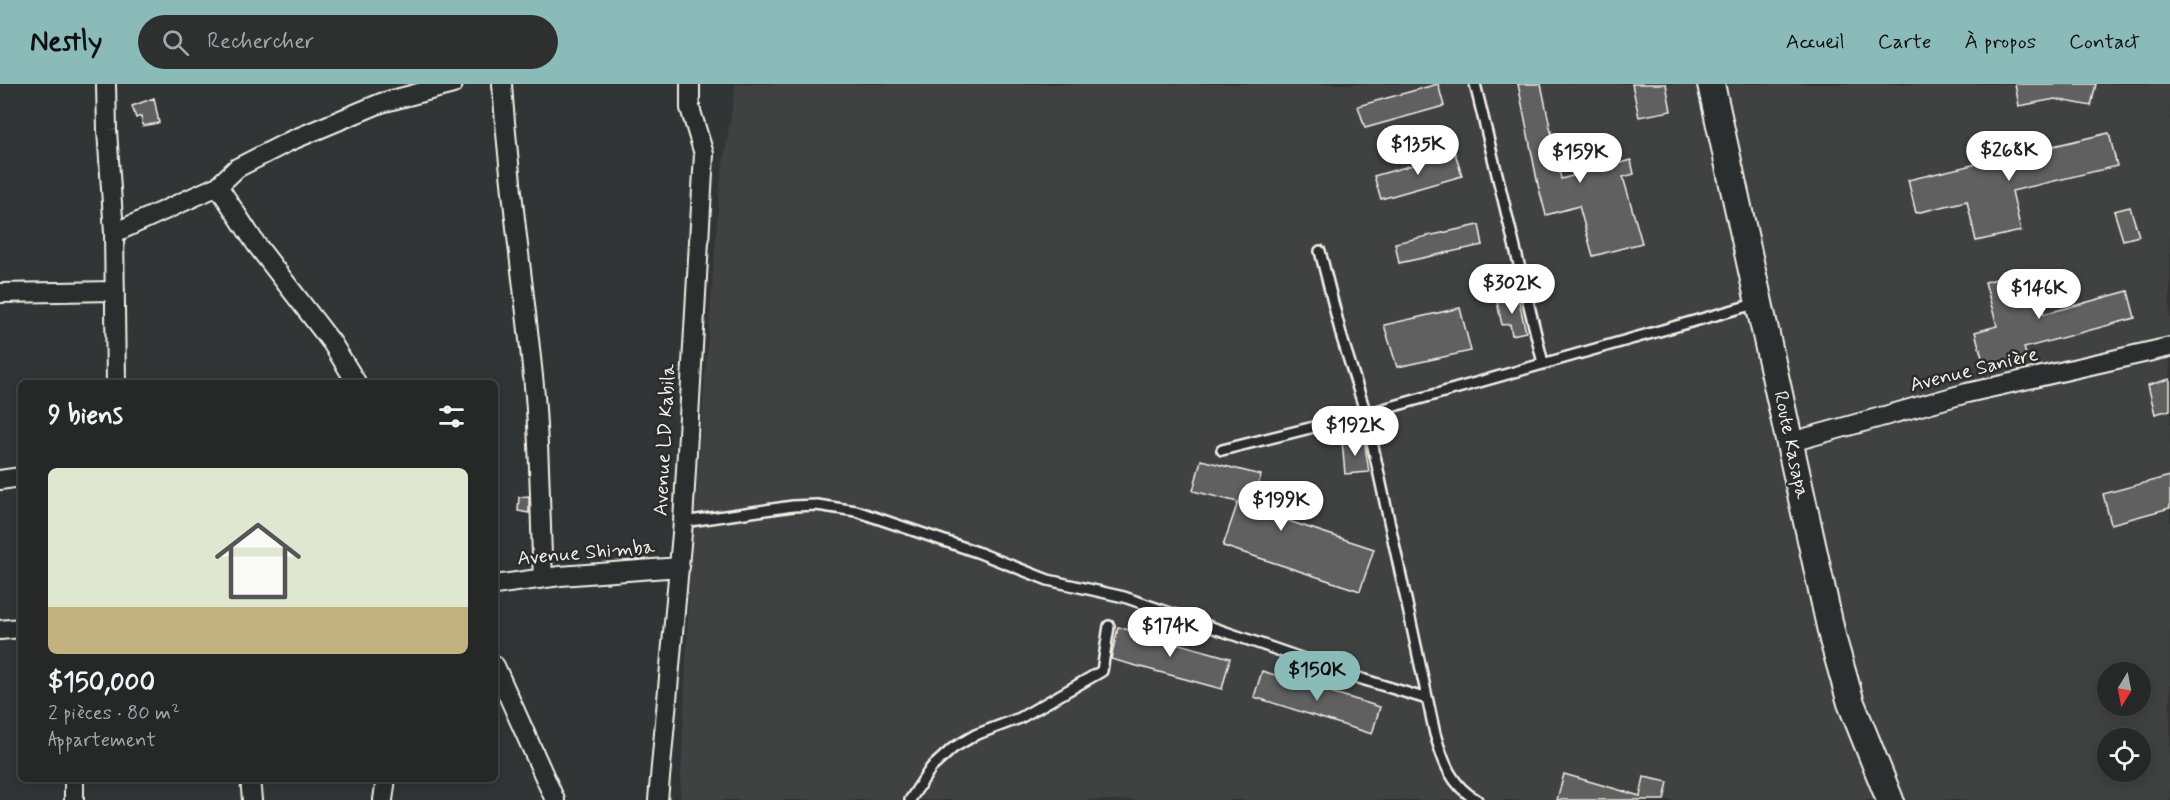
<!DOCTYPE html>
<html lang="fr">
<meta charset="utf-8">
<style>
:root{--surface:#262828;--page:#2e3030;--text:#f1f3f6;--muted:#a4a6a8;--line:#424445;--accent:#8bbbb9}
body{margin:0;font-family:Mynerve,sans-serif;background:var(--page);color:var(--text);height:100vh;display:flex;flex-direction:column;font-size:22px;white-space:nowrap}
*{box-sizing:border-box;margin:0}
p{font-size:20px;color:var(--muted)}
.icon{flex:none;width:33px;height:33px;fill:none;stroke:currentColor;stroke-width:2;stroke-linecap:round;stroke-linejoin:round}
.map{position:relative;flex:1;overflow:hidden}
.side{position:absolute;left:18px;top:296px;width:480px;height:402px;display:flex;flex-direction:column;background:var(--surface);border-radius:9px;box-shadow:0 3px 15px #0003,0 0 0 2px var(--line)}
.side>*{flex:none}
.needle{width:39px;rotate:190deg}
.controls{position:absolute;left:2097px;top:578px;display:grid;gap:12px}
.controls a{display:grid;place-items:center;width:54px;height:54px;border-radius:50%;background:var(--surface);box-shadow:0 3px 15px #0003,0 0 0 2px var(--line);font-size:30px}
.price{position:absolute;translate:-50% -51px;padding:0 14px;border-radius:21px;background:#fff;color:#222;font-size:20px;line-height:39px;filter:drop-shadow(0 2px 3px #0008)}
.price::after{content:'';position:absolute;left:50%;top:36px;width:18px;height:14px;margin-left:-9px;background:inherit;clip-path:polygon(0 0,100% 0,50% 100%)}
.price.active{background:var(--accent);color:#111}
ul{padding:0;list-style:none}
li{display:grid;align-content:center;gap:12px;height:318px;padding:0 30px}
li span{display:grid;place-items:center;height:186px;border-radius:9px;color:#555}
li>.icon{margin-inline-start:auto}
span .icon{width:108px;height:108px;fill:#fffc;stroke-width:1}
li b{font-size:26px}
h2{display:flex;justify-content:space-between;align-items:center;height:72px;padding:0 30px;font-size:26px}
header{display:flex;align-items:center;gap:36px;box-sizing:border-box;height:84px;padding:0 30px;background:var(--accent);color:#111}
header strong{font-size:28px}
nav{display:flex;gap:33px;margin-inline-start:auto;font-size:21px}
.search{width:420px;height:54px;background:var(--page);display:flex;align-items:center;gap:15px;box-sizing:border-box;padding:0 21px;border-radius:33px;color:var(--muted);font-size:22px}
.map>svg:first-child{display:block}
.built{fill:#404242;fill-rule:evenodd}
.building{fill:#5f605f;stroke:#f4f1e8;stroke-width:1.5}
.lines{fill:none;stroke-linecap:round;stroke-linejoin:round}
.service-casing{stroke:#f4f1e8;stroke-width:14}
.minor-casing{stroke:#f4f1e8;stroke-width:22}
.secondary-casing{stroke:#f4f1e8;stroke-width:30}
.service{stroke:#2a2d2e;stroke-width:9}
.minor{stroke:#2a2d2e;stroke-width:18}
.secondary{stroke:#2a2d2e;stroke-width:26}
.labels{text-anchor:middle;dominant-baseline:central;stroke-width:5;stroke-linejoin:round;paint-order:stroke}
.street-label{font-size:20px;fill:#f4f1e8;stroke:#2a2d2e}
</style>
<header>
<strong>Nestly</strong>
<div class="search"><svg class="icon" aria-label="search" viewBox="0 0 24 24"><circle cx="10" cy="10" r="6"/><path d="M15 15l6 6"/></svg>Rechercher</div>
<nav><a>Accueil</a><a>Carte</a><a>À propos</a><a>Contact</a></nav>
</header>
<div class="map">
<svg width="2170" height="716" viewBox="0 0 2170 716">
<rect width="100%" height="100%" fill="#323535"/>
<filter id="ink" filterUnits="userSpaceOnUse"><feTurbulence type="fractalNoise" baseFrequency=".0167" numOctaves="2"/><feDisplacementMap in="SourceGraphic" scale="12" xChannelSelector="R" yChannelSelector="G"/><feConvolveMatrix kernelMatrix="1 2 1 2 8 2 1 2 1" color-interpolation-filters="sRGB"/></filter>
<g filter="url(#ink)">
<path class="built" d="M736 0H2170V716H680L690 489 720 100ZM2108 588H2140V621H2108ZM2108 654H2140V687H2108Z"/>
<path class="building" d="M1438 0 1444 22 1365 44 1358 22Z
M1518 0H1541L1561 95 1631 76 1634 90 1623 93 1642 159 1593 172 1579 122 1546 131 1538 101Z
M1632 0H1666L1671 27 1639 33Z
M2015 0H2096L2091 22 2055 15 2019 22Z
M154 14 159 39 143 42 141 32 136 34 132 22Z
M2109 49 2117 82 2012 107 2021 147 1976 157 1967 117 1916 129 1908 96Z
M1455 69 1462 92 1381 115 1374 92Z
M2130 123 2139 152 2123 156 2114 127Z
M1479 141 1483 161 1399 179 1395 159Z
M2032 186 2044 230 2128 207 2135 234 2024 264 2028 276 1986 288 1975 248 1997 242 1985 198Z
M1518 213 1526 248 1512 251 1510 240 1502 241 1497 218Z
M1460 224 1471 267 1397 283 1384 241Z
M2170 295V326L2155 330 2148 301Z
M1364 355 1369 388 1345 390 1342 357Z
M1201 376 1261 391 1252 425 1374 465 1360 507 1223 462 1238 418 1193 407Z
M2170 392V424L2111 440 2103 410Z
M529 412V429L518 427 519 413Z
M1118 543 1230 574 1222 605 1111 575Z
M1262 587 1380 623 1372 650 1254 613Z
M1564 690 1640 712 1644 693 1668 698 1664 716H1557Z"/>
<g class="lines">
<defs>
<path id="service" d="M1475 0 1543 279
M1222 366 1366 330 1342 254 1320 167
M683 438 793 422 817 421 856 427 977 468 1048 496 1124 513 1365 596 1427 615
M910 716 931 684 953 664 975 651 1020 634 1102 587 1109 542
M1477 716C1451 702 1443 677 1435 650L1366 330 1758 219"/>
<path id="minor" d="M106 0 107 46 114 149 116 298
M502 0C509 104 525 208 535 312 540 373 540 434 543 494
M218 102 256 160 332 259 356 298
M114 149 218 102 237 84 290 57 381 19 453 0
M0 209 115 207
M1791 358 1967 309 2170 263
M0 396 21 393
M495 501 560 492 680 483
M0 546 21 544
M495 582 555 716
M74 694V716
M250 694 252 716
M383 716 386 694
M658 716 683 438 704 70 690 24V0"/>
<path id="secondary" d="M1711 0 1833 556 1851 619 1890 716"/>
</defs>
<use href="#service" class="service-casing"/>
<use href="#minor" class="minor-casing"/>
<use href="#secondary" class="secondary-casing"/>
<use href="#service" class="service"/>
<use href="#minor" class="minor"/>
<use href="#secondary" class="secondary"/>
</g>
</g>
<g class="labels">
<g class="street-label">
<text transform="translate(1974 286) rotate(-14)">Avenue Sanière</text>
<text transform="translate(665 356) rotate(-87)">Avenue LD Kabila</text>
<text transform="translate(1791 361) rotate(78)">Route Kasapa</text>
<text transform="translate(586 469) rotate(-5)">Avenue Shimba</text>
</g>
</g>
</svg>
<div class="controls">
<a><svg class="needle" viewBox="-14 -14 28 28"><path d="M0-13l5 13h-10z" fill="#e53935"/><path d="M0 13l5-13h-10z" fill="#a4a6a8"/></svg></a>
<a><svg class="icon" aria-label="locate" viewBox="0 0 24 24"><circle cx="12" cy="12" r="6"/><path d="M12 2v4M12 18v4M2 12h4M18 12h4"/></svg></a>
</div>
<b class="price" style="left:1418px;top:92px">$135K</b>
<b class="price" style="left:2009px;top:98px">$268K</b>
<b class="price" style="left:1580px;top:100px">$159K</b>
<b class="price" style="left:1512px;top:231px">$302K</b>
<b class="price" style="left:2039px;top:236px">$146K</b>
<b class="price" style="left:1355px;top:373px">$192K</b>
<b class="price" style="left:1281px;top:448px">$199K</b>
<b class="price" style="left:1170px;top:574px">$174K</b>
<b class="price active" style="left:1317px;top:618px">$150K</b>
<section class="side">
<h2>9 biens<svg class="icon" aria-label="filters" viewBox="0 0 24 24"><path d="M4 7h16M4 17h16"/><circle cx="9" cy="7" r="2"/><circle cx="15" cy="17" r="2"/></svg></h2>
<ul>
<li><span style="background:linear-gradient(#dfe7d0 75%,#c2b280 0)"><svg class="icon" aria-label="home" viewBox="0 0 24 24"><path d="M3 11l9-7 9 7M6 9v11h12V9"/></svg></span><div><b>$150,000</b><p>2 pièces · 80 m²</p><p>Appartement</p></div></li>
</ul>
</section>
</div>
